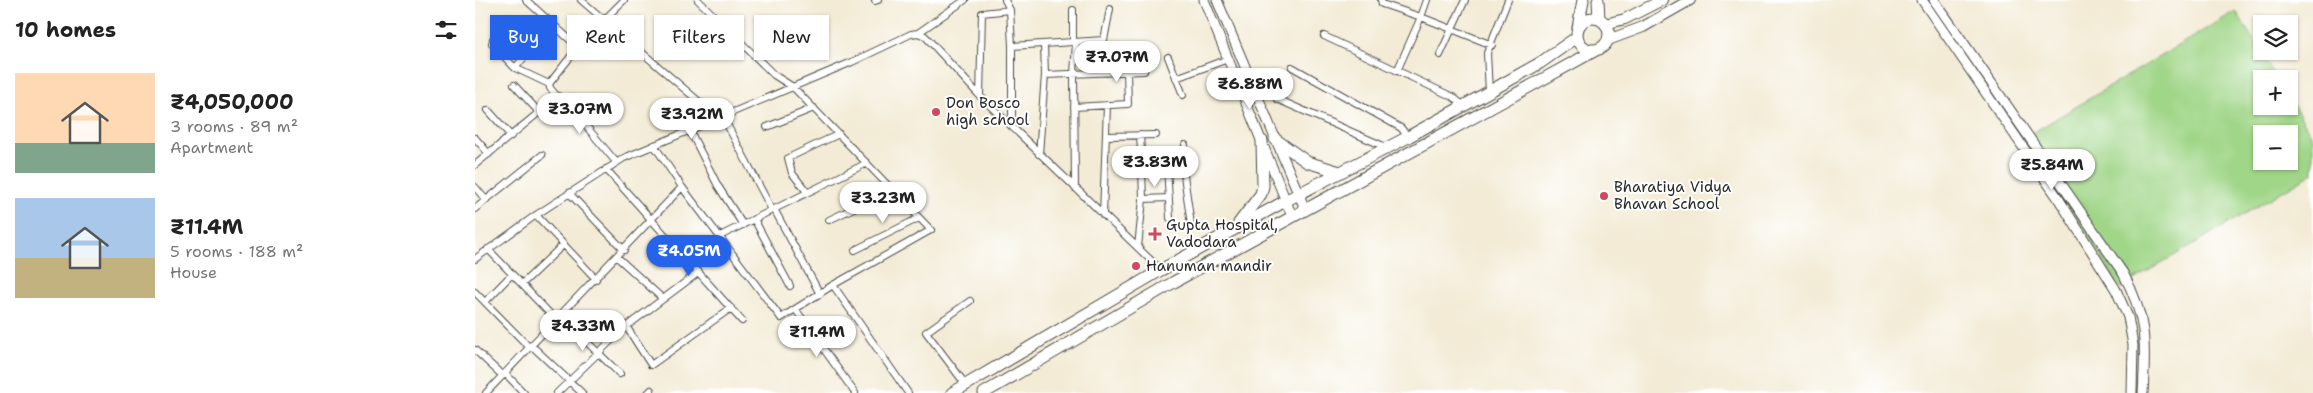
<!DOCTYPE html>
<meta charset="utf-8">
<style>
:root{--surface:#fff;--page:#f6f6f6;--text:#222;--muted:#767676;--accent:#2563eb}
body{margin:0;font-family:"Shantell Sans",sans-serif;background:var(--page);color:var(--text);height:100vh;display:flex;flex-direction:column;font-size:19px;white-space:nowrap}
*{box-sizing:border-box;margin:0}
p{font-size:16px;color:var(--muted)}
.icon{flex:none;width:28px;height:28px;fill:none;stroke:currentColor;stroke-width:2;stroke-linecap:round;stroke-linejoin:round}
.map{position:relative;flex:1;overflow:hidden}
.drawer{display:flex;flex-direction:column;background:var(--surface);width:475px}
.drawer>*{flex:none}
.guide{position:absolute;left:15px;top:15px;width:475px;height:45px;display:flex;gap:10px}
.buttons{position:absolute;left:1778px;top:15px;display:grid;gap:10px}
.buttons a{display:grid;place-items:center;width:45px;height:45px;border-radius:0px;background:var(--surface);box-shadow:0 1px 4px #0004;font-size:25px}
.price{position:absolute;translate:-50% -42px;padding:0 11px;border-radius:18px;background:#fff;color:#222;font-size:16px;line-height:32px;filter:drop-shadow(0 1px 2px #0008)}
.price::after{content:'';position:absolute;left:50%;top:30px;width:15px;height:11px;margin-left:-8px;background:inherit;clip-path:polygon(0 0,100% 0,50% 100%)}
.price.active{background:var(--accent);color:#fff}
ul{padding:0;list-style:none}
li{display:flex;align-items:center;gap:15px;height:125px;padding:0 15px}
li span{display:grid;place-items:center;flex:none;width:140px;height:100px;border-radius:0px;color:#555}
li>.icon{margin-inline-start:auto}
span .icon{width:60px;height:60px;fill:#fffc;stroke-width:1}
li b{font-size:21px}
h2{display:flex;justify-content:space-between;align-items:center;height:60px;padding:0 15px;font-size:21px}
.pill{padding:0 18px;border-radius:0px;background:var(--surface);box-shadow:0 1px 4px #0004;font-size:18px;line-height:45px}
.pill.active{background:var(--accent);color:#fff}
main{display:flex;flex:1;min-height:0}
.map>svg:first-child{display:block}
.green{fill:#a0d688;stroke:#66805a;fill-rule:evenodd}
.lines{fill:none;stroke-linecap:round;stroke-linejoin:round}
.minor-casing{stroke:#494844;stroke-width:8}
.tertiary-casing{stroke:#494844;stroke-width:11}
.primary-casing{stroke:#494844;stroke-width:12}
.trunk-casing{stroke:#494844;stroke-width:13}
.minor{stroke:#fff;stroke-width:6}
.tertiary{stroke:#fff;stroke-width:9}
.primary{stroke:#fff;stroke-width:10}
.trunk{stroke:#fff;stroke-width:11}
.poi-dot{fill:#d1495b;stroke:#fff;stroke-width:2}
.labels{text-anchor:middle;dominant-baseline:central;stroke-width:4;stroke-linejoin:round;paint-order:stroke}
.poi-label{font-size:15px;fill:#2b2b2b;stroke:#fff;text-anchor:start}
</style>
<main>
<section class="drawer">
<h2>10 homes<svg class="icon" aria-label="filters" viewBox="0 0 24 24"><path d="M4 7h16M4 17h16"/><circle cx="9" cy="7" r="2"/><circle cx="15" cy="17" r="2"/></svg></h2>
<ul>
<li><span style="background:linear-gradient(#ffd9b3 70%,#7fa58c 0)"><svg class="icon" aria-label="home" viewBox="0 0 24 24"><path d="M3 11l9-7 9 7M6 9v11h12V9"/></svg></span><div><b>₹4,050,000</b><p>3 rooms · 89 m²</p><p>Apartment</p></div></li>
<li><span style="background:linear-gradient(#a9c7e8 60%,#c2b280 0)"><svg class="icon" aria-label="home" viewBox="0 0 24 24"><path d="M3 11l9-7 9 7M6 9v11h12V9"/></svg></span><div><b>₹11.4M</b><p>5 rooms · 188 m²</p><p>House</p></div></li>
</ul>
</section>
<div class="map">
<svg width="1838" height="393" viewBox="0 0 1838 393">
<rect width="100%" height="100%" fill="#fff"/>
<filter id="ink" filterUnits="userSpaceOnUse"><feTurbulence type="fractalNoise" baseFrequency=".02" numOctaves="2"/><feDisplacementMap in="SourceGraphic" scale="10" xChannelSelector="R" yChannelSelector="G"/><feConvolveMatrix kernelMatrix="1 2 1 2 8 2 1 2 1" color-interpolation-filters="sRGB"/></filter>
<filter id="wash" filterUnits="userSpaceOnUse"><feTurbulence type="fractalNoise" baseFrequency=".0096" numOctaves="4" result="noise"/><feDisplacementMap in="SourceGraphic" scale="20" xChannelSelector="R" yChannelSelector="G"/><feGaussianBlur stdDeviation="1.12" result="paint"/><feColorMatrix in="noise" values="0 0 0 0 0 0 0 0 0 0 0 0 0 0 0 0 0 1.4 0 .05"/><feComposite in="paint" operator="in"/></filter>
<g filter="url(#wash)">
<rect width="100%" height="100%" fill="#f3ebd5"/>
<path class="green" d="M1761 11 1802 79H1786V106H1814V98L1838 138V173L1645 288 1552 136ZM1786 134H1814V161H1786Z"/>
</g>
<g filter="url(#ink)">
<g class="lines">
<defs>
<path id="minor" d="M51 0 103 47
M106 0 242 117
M530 0 535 10 537 46
M906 0 907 4 946 17 922 71
M952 0 946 17 1017 45
M400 1 403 0
M34 18 18 39 17 44 40 68
M443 33 450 36 505 96 686 270
M849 36 978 97 989 106
M629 40 632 73
M598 42V10
M60 45 40 68 74 84
M206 45 236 13
M965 55 990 0
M693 57 708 95
M817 67 926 128 933 137
M570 75 669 71 661 47
M701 78 753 59
M39 85 64 112
M1014 92 1012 53 1033 0
M80 94 91 102 141 162
M505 96 507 13 535 10
M802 99 913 148
M599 107 653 104 652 72
M13 110 36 136
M247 115 297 210
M292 127 339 108
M537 127V46L629 40 635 9
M214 129 243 186 268 225
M665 135 667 169
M631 136 681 135
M0 138 14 154
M179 145 207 187
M564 154 570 75 569 44
M0 165 79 100 80 94 75 88 74 84 108 41 149 0
M692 166 708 168 716 225
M708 168 710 145
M131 169 267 321
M0 187 11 200 67 155
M600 188 599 74 601 42
M332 192 317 173 313 158 364 134
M94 193 149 250
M668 199 694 198
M0 209 11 200
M299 209 345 294
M61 215 121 279
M628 215 632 105
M279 219 315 286
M354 220 418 189
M245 236 392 163
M663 247 668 199 667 169 692 166 695 218
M13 249 81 320
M380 250 444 218
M142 257 188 299
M0 259 61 215 149 158 377 62 436 34 443 33 490 0
M47 284 88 245
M358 285 433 393
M0 292 55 348
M10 302 37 274
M321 310 380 393
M85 316 145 374
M151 326 176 365 256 308
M57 346 107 393
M0 350 28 376
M30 373 49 393
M491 385 451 332 495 301
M11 393 207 187 306 318 358 285 456 230 318 87 299 75 223 0
M82 393 148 329 224 272
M173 393 176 390"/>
<path id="tertiary" d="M729 0 817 216
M742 0 830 209
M1447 0 1583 198 1641 290 1653 317 1658 345 1657 393
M1459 0 1648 273C1672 317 1671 345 1668 393"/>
<path id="primary" d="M1130 24 1150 19 1187 0
M1133 40 1168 27 1215 0"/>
<path id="trunk" d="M1123 0 1124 19
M1102 34a16 16 0 1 1 32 0a16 16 0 1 1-32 0Z
M1103 28 1108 0
M800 139 832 162 865 172
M764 223 786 194 788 186 787 141
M477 393 686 270 812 200 933 137 1065 63 1102 37
M509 393 699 282 1121 50"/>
</defs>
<use href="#minor" class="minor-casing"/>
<use href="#tertiary" class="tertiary-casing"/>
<use href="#primary" class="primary-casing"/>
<use href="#trunk" class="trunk-casing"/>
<use href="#minor" class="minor"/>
<use href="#tertiary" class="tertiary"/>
<use href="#primary" class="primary"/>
<use href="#trunk" class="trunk"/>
</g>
</g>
<g class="poi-dot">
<circle cx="461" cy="112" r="5"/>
<circle cx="1129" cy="196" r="5"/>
<path d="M677.5 226.5h5v5h5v5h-5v5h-5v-5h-5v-5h5z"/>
<circle cx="661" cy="266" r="5"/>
</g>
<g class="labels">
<g class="poi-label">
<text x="471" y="103">Don Bosco<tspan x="471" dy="17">high school</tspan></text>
<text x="1139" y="187">Bharatiya Vidya<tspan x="1139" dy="17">Bhavan School</tspan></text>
<text x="691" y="225">Gupta Hospital,<tspan x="691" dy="17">Vadodara</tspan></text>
<text x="671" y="266">Hanuman mandir</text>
</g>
</g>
</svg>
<div class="buttons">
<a><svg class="icon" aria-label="layers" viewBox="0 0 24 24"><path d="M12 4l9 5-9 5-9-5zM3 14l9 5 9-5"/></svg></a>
<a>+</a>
<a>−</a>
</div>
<b class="price" style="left:642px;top:83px">₹7.07M</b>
<b class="price" style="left:775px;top:110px">₹6.88M</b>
<b class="price" style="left:105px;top:135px">₹3.07M</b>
<b class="price" style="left:217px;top:140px">₹3.92M</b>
<b class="price" style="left:680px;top:188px">₹3.83M</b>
<b class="price" style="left:1577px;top:191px">₹5.84M</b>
<b class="price" style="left:408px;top:224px">₹3.23M</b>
<b class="price active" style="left:214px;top:277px">₹4.05M</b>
<b class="price" style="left:108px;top:352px">₹4.33M</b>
<b class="price" style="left:342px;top:358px">₹11.4M</b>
<div class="guide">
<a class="pill active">Buy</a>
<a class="pill">Rent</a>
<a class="pill">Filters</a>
<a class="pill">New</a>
</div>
</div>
</main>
